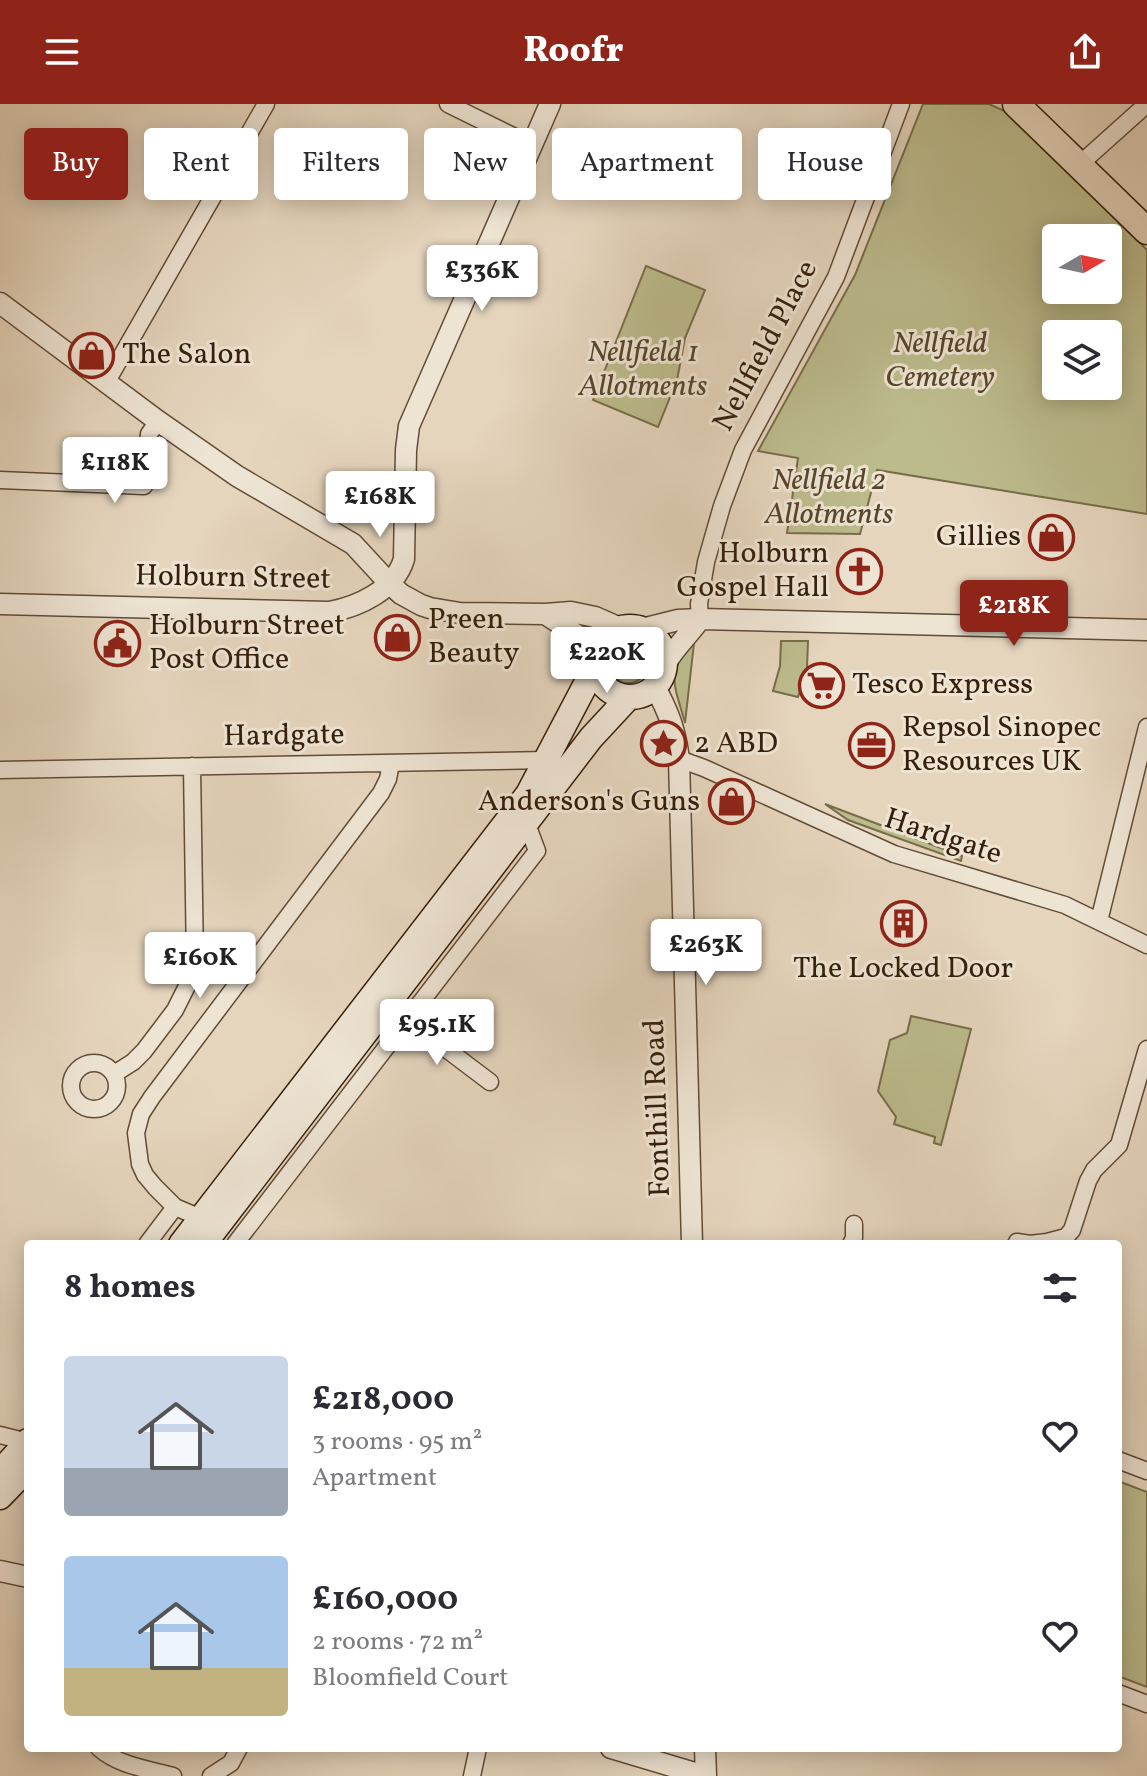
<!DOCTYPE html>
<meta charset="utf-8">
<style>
:root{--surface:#fff;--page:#f7f7f7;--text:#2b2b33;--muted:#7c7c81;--accent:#8f2418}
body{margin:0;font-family:Vollkorn,serif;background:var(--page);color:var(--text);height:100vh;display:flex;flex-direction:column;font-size:30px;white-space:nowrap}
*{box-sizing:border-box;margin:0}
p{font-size:26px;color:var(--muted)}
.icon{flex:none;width:44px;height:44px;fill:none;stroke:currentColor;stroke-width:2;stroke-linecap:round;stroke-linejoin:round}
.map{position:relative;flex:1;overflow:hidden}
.details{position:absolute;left:24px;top:1136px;width:1098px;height:512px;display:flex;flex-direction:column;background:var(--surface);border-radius:8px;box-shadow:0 4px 20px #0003}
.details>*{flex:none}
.guide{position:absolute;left:24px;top:24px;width:1100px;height:72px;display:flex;gap:16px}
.needle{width:52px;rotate:81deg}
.controls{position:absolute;left:1042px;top:120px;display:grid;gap:16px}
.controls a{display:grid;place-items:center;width:80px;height:80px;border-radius:8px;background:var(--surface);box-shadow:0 4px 20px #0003;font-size:40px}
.price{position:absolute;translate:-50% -68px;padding:0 18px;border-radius:8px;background:#fff;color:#222;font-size:26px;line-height:52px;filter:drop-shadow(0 2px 4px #0008)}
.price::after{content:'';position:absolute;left:50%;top:48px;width:24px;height:18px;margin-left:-12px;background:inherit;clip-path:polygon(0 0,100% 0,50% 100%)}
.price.selected{background:var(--accent);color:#fff}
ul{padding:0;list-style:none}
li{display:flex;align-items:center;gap:24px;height:200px;padding:0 40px}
li span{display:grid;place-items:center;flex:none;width:224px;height:160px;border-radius:8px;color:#555}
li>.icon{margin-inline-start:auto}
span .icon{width:96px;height:96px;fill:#fffc;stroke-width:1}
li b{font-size:34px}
h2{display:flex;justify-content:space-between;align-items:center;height:96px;padding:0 40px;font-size:34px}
.tag{padding:0 28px;border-radius:8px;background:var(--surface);box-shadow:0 4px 20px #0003;font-size:28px;line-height:72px}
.tag.selected{background:var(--accent);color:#fff}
header{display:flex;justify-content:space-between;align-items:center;height:104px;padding:0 40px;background:var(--accent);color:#fff;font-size:36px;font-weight:800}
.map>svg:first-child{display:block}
.green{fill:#bcbb8c;stroke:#786d4a;stroke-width:2;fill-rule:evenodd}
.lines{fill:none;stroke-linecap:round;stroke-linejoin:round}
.minor-casing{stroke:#614c36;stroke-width:19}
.tertiary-casing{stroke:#614c36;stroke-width:23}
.secondary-casing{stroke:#351f09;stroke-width:27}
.primary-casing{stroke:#351f09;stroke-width:29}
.minor{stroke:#eee4d4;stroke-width:16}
.tertiary{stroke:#eee4d4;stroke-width:20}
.secondary{stroke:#eee4d4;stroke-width:24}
.primary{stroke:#e5d5bd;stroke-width:26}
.labels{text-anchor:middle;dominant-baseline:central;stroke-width:6;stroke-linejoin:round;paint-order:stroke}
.park-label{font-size:30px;font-style:italic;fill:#57462a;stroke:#eee4d4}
.street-label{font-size:30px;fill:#351f09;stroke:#eee4d4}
.poi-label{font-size:30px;fill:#351f09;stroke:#eee4d4;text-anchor:start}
</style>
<header><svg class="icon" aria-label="menu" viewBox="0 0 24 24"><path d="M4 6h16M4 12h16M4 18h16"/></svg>Roofr<svg class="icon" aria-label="share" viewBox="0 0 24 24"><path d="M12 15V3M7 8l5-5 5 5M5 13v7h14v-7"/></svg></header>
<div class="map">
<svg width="1147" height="1672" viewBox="0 0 1147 1672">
<rect width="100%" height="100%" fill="#e5d5bd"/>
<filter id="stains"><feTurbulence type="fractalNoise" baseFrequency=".0025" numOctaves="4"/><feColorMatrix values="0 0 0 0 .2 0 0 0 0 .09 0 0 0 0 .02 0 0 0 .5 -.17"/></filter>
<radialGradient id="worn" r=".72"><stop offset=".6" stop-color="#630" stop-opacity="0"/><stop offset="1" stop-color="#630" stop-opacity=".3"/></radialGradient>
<path class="green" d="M923 0H989L1009 9 1147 146V410L877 366 860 430 787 429 798 354 758 347 855 171ZM1056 134H1108V186H1056ZM1056 230H1108V282H1056Z
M646 162 705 186 685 234 677 276 658 323 593 296Z
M781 537H808L807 564 798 593 773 587 780 562Z
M694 539 685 619C676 584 663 568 694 539Z
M609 560a19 19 0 1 1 38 0a19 19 0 1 1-38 0Z
M825 700 962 752 961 757 848 716Z
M911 912 971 925 941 1041 934 1039 935 1033 894 1020 896 1013 878 987 890 936 907 929Z
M1118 1377 1147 1388V1583L1118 1572Z"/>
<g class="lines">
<defs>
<path id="minor" d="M448 0 531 41
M1079 61 1147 0
M106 279 266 0
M0 376 144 382 149 330 158 317
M700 515 699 500 706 458 722 402 743 346 836 173 901 0
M679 655 704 664 894 750 1065 801 1147 841
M0 666 547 656 551 658
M1099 817 1147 623
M408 916 490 978
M71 982a23 23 0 1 1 46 0a23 23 0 1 1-46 0Z
M114 970 133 958 144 947 175 906 189 878 195 860 192 662
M201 1114 175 1103 155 1083 145 1071 140 1060 136 1029 141 1010 152 993 381 689 388 675 391 659
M147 1140 175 1103
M235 1140 537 747 527 720
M851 1140 854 1134V1120
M1016 1140 1017 1138 1030 1140 1047 1138 1066 1133 1072 1126 1088 1077 1094 1066 1119 1041 1147 945
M0 1331 28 1338
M1118 1356 1147 1367
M1118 1589 1147 1600
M99 1644C119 1662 148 1665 173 1672
M211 1672 231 1659 239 1644
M472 1672 478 1644"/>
<path id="tertiary" d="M0 199 158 317 237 372 353 440 389 479 401 490 421 501 430 504 460 509 545 510 571 508 595 513 620 524
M0 500 329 508C358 503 395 486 404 455L406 346 409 322 550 0
M545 510 577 531 595 556
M642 525 678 516 700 515 1147 526
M666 559C675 543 689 531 700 515
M655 583C669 609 675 625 679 655L692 1140
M0 1467 28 1473
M611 1644 705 1672
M705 1644 706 1672"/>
<path id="secondary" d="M595 558a35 35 0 1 1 70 0a35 35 0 1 1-70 0Z
M181 1140 528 690 589 574 595 556
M204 1140 591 634 629 593
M0 1368 28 1337
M0 1393 28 1364"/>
<path id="primary" d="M1016 0 1147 127"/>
</defs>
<use href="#minor" class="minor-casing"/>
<use href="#tertiary" class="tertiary-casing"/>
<use href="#secondary" class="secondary-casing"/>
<use href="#primary" class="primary-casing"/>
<use href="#minor" class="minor"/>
<use href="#tertiary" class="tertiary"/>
<use href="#secondary" class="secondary"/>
<use href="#primary" class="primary"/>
</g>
<defs>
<symbol id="shop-ring" viewBox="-11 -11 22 22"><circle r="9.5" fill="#eee4d4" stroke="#8f2418" stroke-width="1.5"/><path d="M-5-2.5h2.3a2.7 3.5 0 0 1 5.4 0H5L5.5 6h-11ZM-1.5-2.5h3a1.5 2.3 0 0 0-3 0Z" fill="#8f2418"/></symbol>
<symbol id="church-ring" viewBox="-11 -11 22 22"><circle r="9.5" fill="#eee4d4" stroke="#8f2418" stroke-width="1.5"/><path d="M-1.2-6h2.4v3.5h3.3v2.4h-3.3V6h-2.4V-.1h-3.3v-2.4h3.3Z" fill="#8f2418"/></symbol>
<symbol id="civic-ring" viewBox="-11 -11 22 22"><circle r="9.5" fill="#eee4d4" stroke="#8f2418" stroke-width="1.5"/><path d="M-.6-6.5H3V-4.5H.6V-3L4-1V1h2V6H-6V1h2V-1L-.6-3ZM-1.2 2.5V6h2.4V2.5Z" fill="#8f2418"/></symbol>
<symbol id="supermarket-ring" viewBox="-11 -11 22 22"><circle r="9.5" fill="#eee4d4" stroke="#8f2418" stroke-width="1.5"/><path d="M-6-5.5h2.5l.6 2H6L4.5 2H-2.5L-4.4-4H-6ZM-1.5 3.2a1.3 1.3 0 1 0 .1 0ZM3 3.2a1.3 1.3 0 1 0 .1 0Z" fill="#8f2418"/></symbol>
<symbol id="sight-ring" viewBox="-11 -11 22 22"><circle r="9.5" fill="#eee4d4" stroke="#8f2418" stroke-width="1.5"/><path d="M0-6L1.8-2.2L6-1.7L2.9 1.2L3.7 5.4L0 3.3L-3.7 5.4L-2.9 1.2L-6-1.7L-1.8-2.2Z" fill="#8f2418"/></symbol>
<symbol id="office-ring" viewBox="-11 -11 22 22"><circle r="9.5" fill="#eee4d4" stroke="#8f2418" stroke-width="1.5"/><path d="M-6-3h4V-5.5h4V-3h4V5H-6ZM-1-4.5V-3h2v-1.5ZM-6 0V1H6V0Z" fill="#8f2418"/></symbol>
<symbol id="building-ring" viewBox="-11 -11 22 22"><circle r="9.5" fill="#eee4d4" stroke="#8f2418" stroke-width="1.5"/><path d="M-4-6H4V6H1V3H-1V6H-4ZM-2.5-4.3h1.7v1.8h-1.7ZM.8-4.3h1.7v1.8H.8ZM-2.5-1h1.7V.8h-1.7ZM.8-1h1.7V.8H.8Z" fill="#8f2418"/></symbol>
</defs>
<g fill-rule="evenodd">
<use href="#shop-ring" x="66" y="226" width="51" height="51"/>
<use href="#shop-ring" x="1026" y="408" width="51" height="51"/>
<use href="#church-ring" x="834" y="442" width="51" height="51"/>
<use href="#shop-ring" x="372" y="508" width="51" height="51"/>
<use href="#civic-ring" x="92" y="514" width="51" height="51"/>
<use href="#supermarket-ring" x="796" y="556" width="51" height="51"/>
<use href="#sight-ring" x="638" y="614" width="51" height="51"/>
<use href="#office-ring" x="846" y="616" width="51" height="51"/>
<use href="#shop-ring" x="706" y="672" width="51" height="51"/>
<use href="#building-ring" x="878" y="794" width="51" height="51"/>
</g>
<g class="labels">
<g class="park-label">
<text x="940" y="240">Nellfield<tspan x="940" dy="34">Cemetery</tspan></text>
<text x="643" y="249">Nellfield 1<tspan x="643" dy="34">Allotments</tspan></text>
<text x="829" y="377">Nellfield 2<tspan x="829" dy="34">Allotments</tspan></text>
</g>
<g class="street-label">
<text transform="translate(766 242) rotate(-62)">Nellfield Place</text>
<text transform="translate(233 474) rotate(1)">Holburn Street</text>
<text transform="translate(284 632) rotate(-1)">Hardgate</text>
<text transform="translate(943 733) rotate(18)">Hardgate</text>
<text transform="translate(658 1004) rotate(-92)">Fonthill Road</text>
</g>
<g class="poi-label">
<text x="122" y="251">The Salon</text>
<text x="1021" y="433" text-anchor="end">Gillies</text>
<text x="829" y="450" text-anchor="end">Holburn<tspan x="829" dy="34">Gospel Hall</tspan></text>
<text x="428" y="516">Preen<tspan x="428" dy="34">Beauty</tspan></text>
<text x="149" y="522">Holburn Street<tspan x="149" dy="34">Post Office</tspan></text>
<text x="852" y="581">Tesco Express</text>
<text x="902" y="624">Repsol Sinopec<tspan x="902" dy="34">Resources UK</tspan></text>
<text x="694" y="640">2 ABD</text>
<text x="700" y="698" text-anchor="end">Anderson's Guns</text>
<text x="903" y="865" text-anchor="middle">The Locked Door</text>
</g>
</g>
<rect width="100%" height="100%" filter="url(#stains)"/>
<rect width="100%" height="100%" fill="url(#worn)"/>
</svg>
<div class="controls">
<a><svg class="needle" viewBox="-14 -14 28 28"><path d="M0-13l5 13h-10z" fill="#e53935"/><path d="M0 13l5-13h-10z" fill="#7c7c81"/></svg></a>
<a><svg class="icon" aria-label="layers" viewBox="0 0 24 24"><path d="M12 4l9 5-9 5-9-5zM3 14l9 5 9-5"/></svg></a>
</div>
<b class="price" style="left:482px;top:209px">£336K</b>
<b class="price" style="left:115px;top:401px">£118K</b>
<b class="price" style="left:380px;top:435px">£168K</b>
<b class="price selected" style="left:1014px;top:544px">£218K</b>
<b class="price" style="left:607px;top:591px">£220K</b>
<b class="price" style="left:706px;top:883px">£263K</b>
<b class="price" style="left:200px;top:896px">£160K</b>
<b class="price" style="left:437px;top:963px">£95.1K</b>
<div class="guide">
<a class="tag selected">Buy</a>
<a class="tag">Rent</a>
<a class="tag">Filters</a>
<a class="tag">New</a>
<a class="tag">Apartment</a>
<a class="tag">House</a>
</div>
<section class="details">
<h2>8 homes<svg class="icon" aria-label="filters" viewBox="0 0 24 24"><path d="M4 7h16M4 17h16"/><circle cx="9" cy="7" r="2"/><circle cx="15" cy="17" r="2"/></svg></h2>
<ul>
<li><span style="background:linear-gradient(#c9d6e8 70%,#9aa5b1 0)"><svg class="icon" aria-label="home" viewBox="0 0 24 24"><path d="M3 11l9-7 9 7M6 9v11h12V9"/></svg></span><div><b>£218,000</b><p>3 rooms · 95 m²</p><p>Apartment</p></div><svg class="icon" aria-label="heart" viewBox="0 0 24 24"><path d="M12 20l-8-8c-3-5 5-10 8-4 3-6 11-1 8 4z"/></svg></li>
<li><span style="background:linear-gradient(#a9c7e8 70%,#c2b280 0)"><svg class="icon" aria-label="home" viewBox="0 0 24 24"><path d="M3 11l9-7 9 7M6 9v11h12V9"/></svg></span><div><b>£160,000</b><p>2 rooms · 72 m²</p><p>Bloomfield Court</p></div><svg class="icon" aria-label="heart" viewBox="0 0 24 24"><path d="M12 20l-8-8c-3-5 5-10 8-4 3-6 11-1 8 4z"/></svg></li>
</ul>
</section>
</div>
